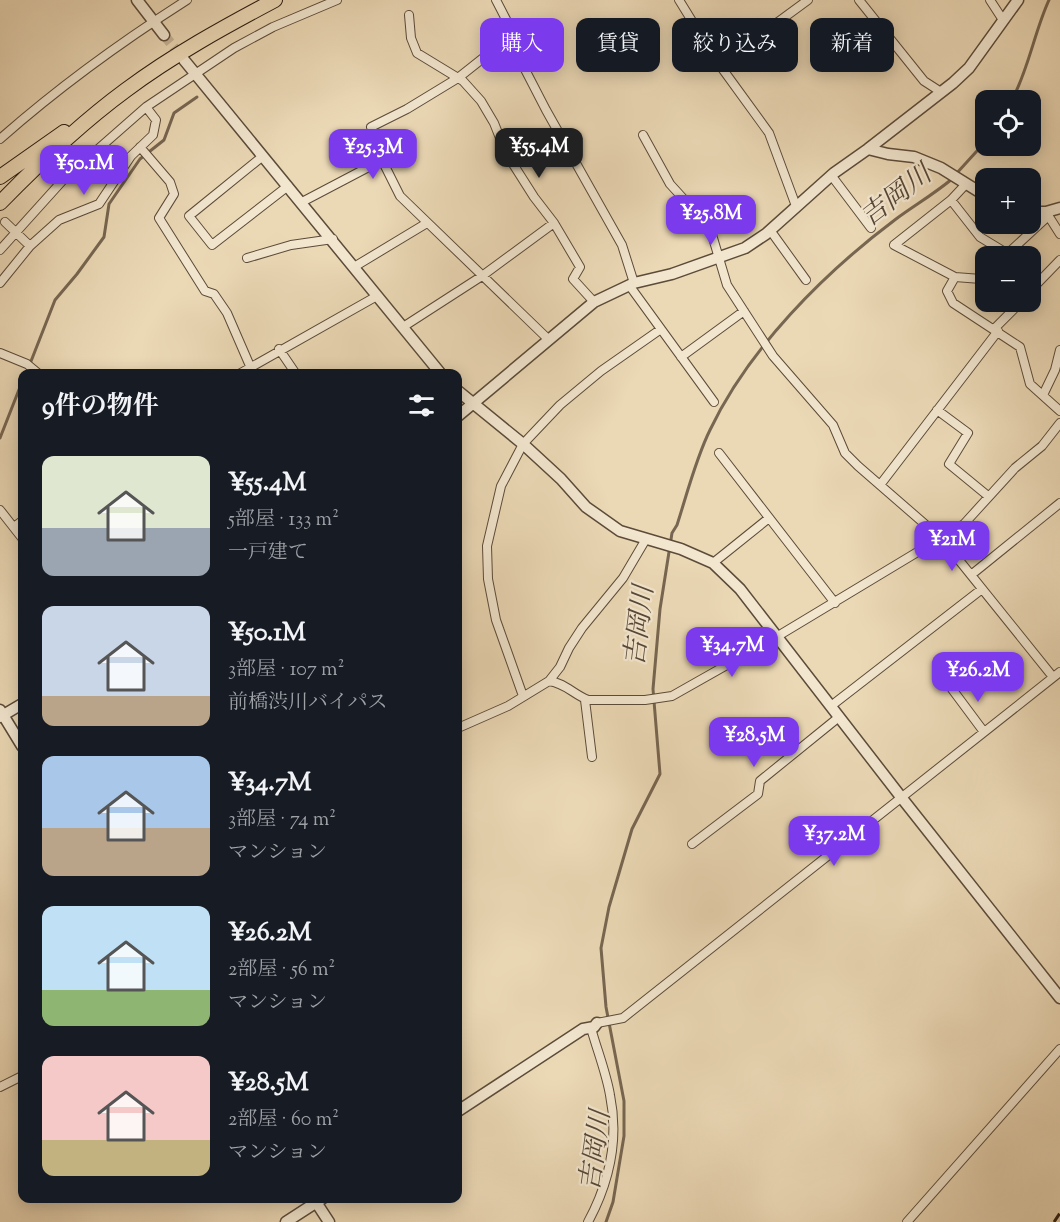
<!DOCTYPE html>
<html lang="ja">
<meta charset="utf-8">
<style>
:root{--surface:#171b24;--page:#242831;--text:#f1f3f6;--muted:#9ea1a6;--accent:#7c3aed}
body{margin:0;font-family:"Sorts Mill Goudy","Noto Serif JP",serif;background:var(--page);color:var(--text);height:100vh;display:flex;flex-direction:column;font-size:22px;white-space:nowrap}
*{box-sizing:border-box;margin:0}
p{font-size:20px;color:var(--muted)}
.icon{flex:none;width:33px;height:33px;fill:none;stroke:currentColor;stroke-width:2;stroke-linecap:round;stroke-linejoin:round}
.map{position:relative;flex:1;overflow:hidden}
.details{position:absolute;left:18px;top:369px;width:444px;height:834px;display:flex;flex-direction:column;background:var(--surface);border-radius:12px;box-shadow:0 3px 15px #0003}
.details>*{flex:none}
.hud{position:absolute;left:480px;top:18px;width:489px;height:54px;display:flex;gap:12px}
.tools{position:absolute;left:975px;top:90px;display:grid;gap:12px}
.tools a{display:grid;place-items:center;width:66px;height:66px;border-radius:12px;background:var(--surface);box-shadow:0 3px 15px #0003;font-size:30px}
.price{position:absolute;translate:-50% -51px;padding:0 14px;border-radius:12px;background:var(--accent);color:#fff;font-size:20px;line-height:39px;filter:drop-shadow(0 2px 3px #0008)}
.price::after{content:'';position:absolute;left:50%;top:36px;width:18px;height:14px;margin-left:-9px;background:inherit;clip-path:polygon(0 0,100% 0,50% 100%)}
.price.current{background:#222;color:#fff}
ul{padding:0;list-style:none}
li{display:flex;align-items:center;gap:18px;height:150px;padding:0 24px}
li span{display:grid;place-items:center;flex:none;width:168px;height:120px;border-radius:12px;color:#555}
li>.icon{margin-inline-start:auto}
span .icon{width:72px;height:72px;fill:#fffc;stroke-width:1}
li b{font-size:26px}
h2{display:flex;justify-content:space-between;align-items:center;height:72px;padding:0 24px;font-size:26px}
.chip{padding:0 21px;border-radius:12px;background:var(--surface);box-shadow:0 3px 15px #0003;font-size:21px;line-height:54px}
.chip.current{background:var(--accent);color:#fff}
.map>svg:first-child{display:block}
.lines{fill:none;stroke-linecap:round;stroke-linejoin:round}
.stream{stroke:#776651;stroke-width:3}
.tertiary-tunnel{stroke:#c5b294;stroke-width:10;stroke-dasharray:10 5;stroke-linecap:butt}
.minor-casing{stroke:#5b4b39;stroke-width:10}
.tertiary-casing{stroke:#5b4b39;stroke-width:13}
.trunk-casing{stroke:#2b1c10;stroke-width:16}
.minor{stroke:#f2e6cf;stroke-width:8}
.tertiary{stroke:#f2e6cf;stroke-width:10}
.trunk{stroke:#ebd8b5;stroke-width:14}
.rail{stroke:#2b1c10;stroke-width:3;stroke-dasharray:10 10;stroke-linecap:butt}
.labels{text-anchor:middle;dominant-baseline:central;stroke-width:4.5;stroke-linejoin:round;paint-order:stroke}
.water-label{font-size:27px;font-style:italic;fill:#574736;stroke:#f2e6cf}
</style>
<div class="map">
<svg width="1060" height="1222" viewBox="0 0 1060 1222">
<rect width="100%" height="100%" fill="#ebd8b5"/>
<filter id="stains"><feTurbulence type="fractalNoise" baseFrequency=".00333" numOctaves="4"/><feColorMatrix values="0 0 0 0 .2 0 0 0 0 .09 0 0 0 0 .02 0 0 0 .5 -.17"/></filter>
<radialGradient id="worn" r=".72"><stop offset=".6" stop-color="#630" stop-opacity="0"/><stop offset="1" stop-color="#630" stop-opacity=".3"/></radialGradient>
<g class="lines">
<path class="stream" d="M1012 100C1029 68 1034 33 1049 0
M956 174 986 141
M26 374 55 300 77 274 104 237 109 204 140 159 164 140 174 113 197 97
M0 438 22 382
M606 1222 613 1202 624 1136V1101L606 1007 601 948 609 907 632 829 660 774 653 689 660 609 672 533 677 525C687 494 696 458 710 430 749 348 824 273 896 219 915 205 934 194 952 179"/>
<path class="tertiary-tunnel" d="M164 35 183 58"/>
<defs>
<path id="minor" d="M679 0 716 60 769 133 796 206
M859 0 924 81 941 92
M990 0 1003 20
M409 15 411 38 417 53 463 81 481 101 494 123 506 153 534 197 554 223 580 267 573 279 594 302
M511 36 515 50 546 110 622 245 634 283
M716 60 763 33 808 0
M643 135 670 184 710 228 727 285 773 356 833 425 845 453 858 466 942 539 1053 677
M0 139C59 87 121 42 187 0
M140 147 170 182 174 194 159 218 205 291 214 294 227 313 250 366
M263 156 189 216 212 245 288 186
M382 160 371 127 407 109 458 78 511 36 512 31 496 0
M831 175 871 228
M951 200 980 237 1008 254
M302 202 382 160 400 196 548 339
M1046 212 1060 234
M5 222 30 246
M770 230 806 280
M0 250 64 179 146 107 234 48 273 27 337 0
M1005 256 1045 219 1046 212
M247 258 291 245 333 239
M354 267 427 223
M986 275 981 279 955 277 947 291 953 303 1020 347 1030 384 1060 411
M955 277 894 245 951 200 966 184
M0 283 30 246 59 220 99 204 131 156 153 135 156 120 146 107
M629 285 714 402
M1030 291 1060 260
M403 327 482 276 554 223
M994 329 1021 302
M279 349 296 374
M0 353 27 364 39 374
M681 357 744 311
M239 374 377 296
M1043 395 1055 370 1060 350
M937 410 968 433 949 464 988 496
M719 453 835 603
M880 485 998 331
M0 510 22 538
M14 527 22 521
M713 563 769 518
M971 575 1060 503
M549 681C565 683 573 694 588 700H645L672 696 778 636 964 524 1015 468 1042 446 1060 423
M952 689 984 732
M523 696 496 620 488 579 487 546 501 486 523 444 560 405 601 371 661 329
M585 700 592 757
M831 706 982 589
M458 728 508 706 549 681 560 667 569 648 582 628 623 578 646 539
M692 844 758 794 760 781 839 717
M597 1023 623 1018 1060 672
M0 1087 22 1076
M588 1222C609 1183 619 1139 610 1095 606 1072 597 1050 591 1028
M907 1222 1060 1049"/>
<path id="tertiary" d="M137 0 164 35
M184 60 441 374
M868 149 888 154 914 157 941 168 986 196
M1030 212H1046L1060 208
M458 391 523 444 561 479 586 507 620 531 681 549 713 563 740 589 901 797 1060 998
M458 416 594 302 634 283 672 274 745 248 766 234 834 173 868 149 953 83 969 68 1018 0
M0 710 22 746
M0 717 22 704
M458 1111 583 1029 594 1027 597 1023
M314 1199 329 1222
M286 1222 323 1198"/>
<path id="trunk" d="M0 177 64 132
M0 203C39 163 81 123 126 90 173 55 224 27 275 0"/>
</defs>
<use href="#minor" class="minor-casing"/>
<use href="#tertiary" class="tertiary-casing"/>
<use href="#trunk" class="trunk-casing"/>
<use href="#minor" class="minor"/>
<use href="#tertiary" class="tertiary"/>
<use href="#trunk" class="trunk"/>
<path class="rail" d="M1054 1222 1060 1213"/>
</g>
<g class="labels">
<g class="water-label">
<text transform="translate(897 197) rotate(-38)">吉岡川</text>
<text transform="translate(641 626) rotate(-83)">吉岡川</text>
<text transform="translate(597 1151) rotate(-82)">吉岡川</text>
</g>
</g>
<rect width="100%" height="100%" filter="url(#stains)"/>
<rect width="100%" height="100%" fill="url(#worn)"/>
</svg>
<div class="tools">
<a><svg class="icon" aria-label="locate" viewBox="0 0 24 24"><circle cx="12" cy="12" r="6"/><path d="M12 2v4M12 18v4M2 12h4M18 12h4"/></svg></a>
<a>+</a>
<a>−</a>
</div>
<b class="price current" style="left:539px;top:179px">¥55.4M</b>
<b class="price" style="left:373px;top:180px">¥25.3M</b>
<b class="price" style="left:84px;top:196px">¥50.1M</b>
<b class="price" style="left:711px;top:246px">¥25.8M</b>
<b class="price" style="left:952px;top:572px">¥21M</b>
<b class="price" style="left:732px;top:678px">¥34.7M</b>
<b class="price" style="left:978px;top:703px">¥26.2M</b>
<b class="price" style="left:754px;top:768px">¥28.5M</b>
<b class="price" style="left:834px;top:867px">¥37.2M</b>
<div class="hud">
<a class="chip current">購入</a>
<a class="chip">賃貸</a>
<a class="chip">絞り込み</a>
<a class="chip">新着</a>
</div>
<section class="details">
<h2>9件の物件<svg class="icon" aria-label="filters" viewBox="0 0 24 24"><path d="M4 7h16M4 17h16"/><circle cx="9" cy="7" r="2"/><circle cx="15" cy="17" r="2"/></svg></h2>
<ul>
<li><span style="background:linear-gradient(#dfe7d0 60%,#9aa5b1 0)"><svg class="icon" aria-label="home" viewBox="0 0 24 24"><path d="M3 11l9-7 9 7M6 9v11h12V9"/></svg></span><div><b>¥55.4M</b><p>5部屋 · 133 m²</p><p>一戸建て</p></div></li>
<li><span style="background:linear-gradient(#c9d6e8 75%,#b9a48a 0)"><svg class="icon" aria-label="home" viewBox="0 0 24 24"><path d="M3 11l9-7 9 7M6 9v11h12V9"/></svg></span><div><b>¥50.1M</b><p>3部屋 · 107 m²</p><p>前橋渋川バイパス</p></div></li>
<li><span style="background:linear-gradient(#a9c7e8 60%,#b9a48a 0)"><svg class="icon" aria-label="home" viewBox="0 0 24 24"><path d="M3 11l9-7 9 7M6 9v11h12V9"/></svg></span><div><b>¥34.7M</b><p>3部屋 · 74 m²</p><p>マンション</p></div></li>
<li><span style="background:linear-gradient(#bfe0f5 70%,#8fb573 0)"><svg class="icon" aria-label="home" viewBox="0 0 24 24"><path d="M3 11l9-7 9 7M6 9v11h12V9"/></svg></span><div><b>¥26.2M</b><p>2部屋 · 56 m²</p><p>マンション</p></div></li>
<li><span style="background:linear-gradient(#f6c9c9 70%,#c2b280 0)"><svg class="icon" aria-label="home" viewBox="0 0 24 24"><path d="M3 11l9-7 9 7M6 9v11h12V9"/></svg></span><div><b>¥28.5M</b><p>2部屋 · 60 m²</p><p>マンション</p></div></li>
</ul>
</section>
</div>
